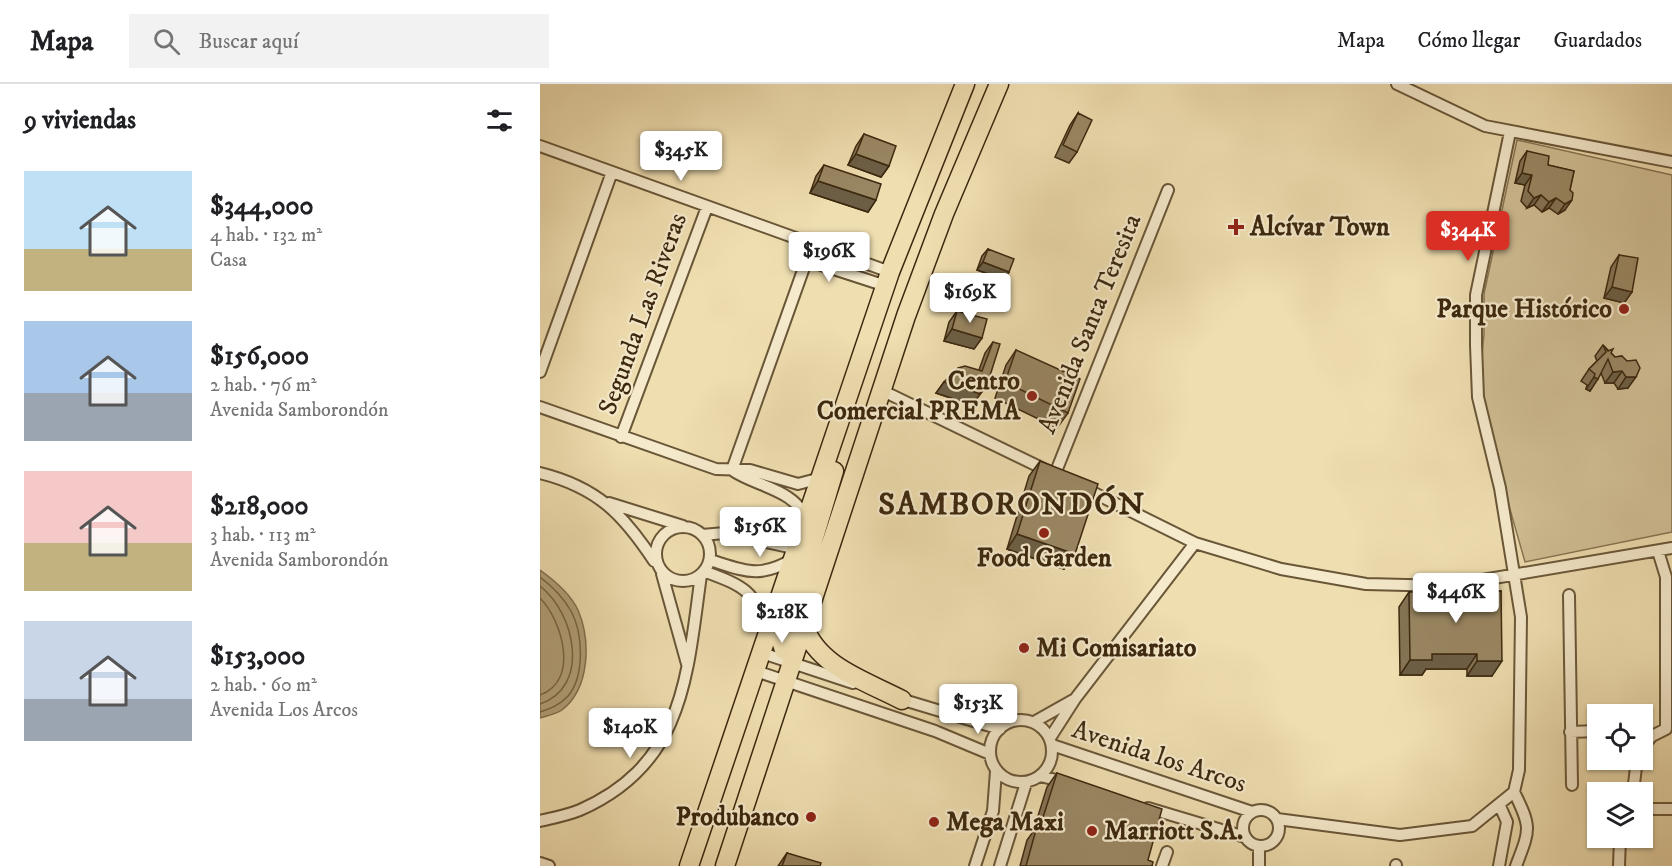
<!DOCTYPE html>
<html lang="es">
<meta charset="utf-8">
<style>
:root{--surface:#fff;--page:#f2f2f2;--text:#202124;--muted:#757577;--line:#e0e0e0;--accent:#d93025}
body{margin:0;font-family:"IM FELL DW Pica",serif;background:var(--page);color:var(--text);height:100vh;display:flex;flex-direction:column;font-size:22px;white-space:nowrap}
*{box-sizing:border-box;margin:0}
p{font-size:20px;color:var(--muted)}
.icon{flex:none;width:33px;height:33px;fill:none;stroke:currentColor;stroke-width:2;stroke-linecap:round;stroke-linejoin:round}
.map{position:relative;flex:1;overflow:hidden}
.details{display:flex;flex-direction:column;background:var(--surface);width:540px}
.details>*{flex:none}
.controls{position:absolute;left:1047px;top:620px;display:grid;gap:12px}
.controls a{display:grid;place-items:center;width:66px;height:66px;border-radius:0px;background:var(--surface);box-shadow:0 2px 4px #0004;font-size:30px}
.price{position:absolute;translate:-50% -51px;padding:0 14px;border-radius:6px;background:#fff;color:#222;font-size:20px;line-height:39px;filter:drop-shadow(0 2px 3px #0008)}
.price::after{content:'';position:absolute;left:50%;top:36px;width:18px;height:14px;margin-left:-9px;background:inherit;clip-path:polygon(0 0,100% 0,50% 100%)}
.price.active{background:var(--accent);color:#fff}
ul{padding:0;list-style:none}
li{display:flex;align-items:center;gap:18px;height:150px;padding:0 24px}
li span{display:grid;place-items:center;flex:none;width:168px;height:120px;border-radius:0px;color:#555}
li>.icon{margin-inline-start:auto}
span .icon{width:72px;height:72px;fill:#fffc;stroke-width:1}
li b{font-size:26px}
h2{display:flex;justify-content:space-between;align-items:center;height:72px;padding:0 24px;font-size:26px}
header{display:flex;align-items:center;gap:36px;box-sizing:border-box;height:84px;padding:0 30px;background:var(--surface);border-bottom:2px solid var(--line)}
header strong{font-size:28px}
nav{display:flex;gap:33px;margin-inline-start:auto;font-size:21px}
.search{width:420px;height:54px;background:var(--page);display:flex;align-items:center;gap:15px;box-sizing:border-box;padding:0 21px;border-radius:0px;color:var(--muted);font-size:22px}
main{display:flex;flex:1;min-height:0}
.map>svg:first-child{display:block}
.green{fill:#d1bf95;stroke:#867452;stroke-width:1.5}
.water{fill:#b2a079;stroke:#83704f;stroke-width:1.5}
.lines{fill:none;stroke-linecap:round;stroke-linejoin:round}
.shore{stroke:#776444;stroke-width:1.5}
.minor-casing{stroke:#695637;stroke-width:14}
.trunk-casing{stroke:#3c280f;stroke-width:21}
.minor{stroke:#f5eacc;stroke-width:10}
.trunk{stroke:#efdeb0;stroke-width:18}
.wall{fill:#847455;stroke:#3c280f;stroke-width:1.5}
.shaded-wall{fill:#6b5e45;stroke:#3c280f;stroke-width:1.5}
.building{fill:#998763;stroke:#3c280f;stroke-width:1.5}
.poi-dot{fill:#8f2418;stroke:#f5eacc;stroke-width:2}
.labels{text-anchor:middle;dominant-baseline:central;stroke-width:4.5;stroke-linejoin:round;paint-order:stroke}
.poi-label{font-size:26px;font-weight:bold;fill:#3c280f;stroke:#f5eacc;text-anchor:start}
.street-label{font-size:26px;fill:#3c280f;stroke:#f5eacc}
.district-label{font-size:32px;font-weight:bold;letter-spacing:1.5px;fill:#3c280f;stroke:#f5eacc}
</style>
<header>
<strong>Mapa</strong>
<div class="search"><svg class="icon" aria-label="search" viewBox="0 0 24 24"><circle cx="10" cy="10" r="6"/><path d="M15 15l6 6"/></svg>Buscar aquí</div>
<nav><a>Mapa</a><a>Cómo llegar</a><a>Guardados</a></nav>
</header>
<main>
<section class="details">
<h2>9 viviendas<svg class="icon" aria-label="filters" viewBox="0 0 24 24"><path d="M4 7h16M4 17h16"/><circle cx="9" cy="7" r="2"/><circle cx="15" cy="17" r="2"/></svg></h2>
<ul>
<li><span style="background:linear-gradient(#bfe0f5 65%,#c2b280 0)"><svg class="icon" aria-label="home" viewBox="0 0 24 24"><path d="M3 11l9-7 9 7M6 9v11h12V9"/></svg></span><div><b>$344,000</b><p>4 hab. · 132 m²</p><p>Casa</p></div></li>
<li><span style="background:linear-gradient(#a9c7e8 60%,#9aa5b1 0)"><svg class="icon" aria-label="home" viewBox="0 0 24 24"><path d="M3 11l9-7 9 7M6 9v11h12V9"/></svg></span><div><b>$156,000</b><p>2 hab. · 76 m²</p><p>Avenida Samborondón</p></div></li>
<li><span style="background:linear-gradient(#f6c9c9 60%,#c2b280 0)"><svg class="icon" aria-label="home" viewBox="0 0 24 24"><path d="M3 11l9-7 9 7M6 9v11h12V9"/></svg></span><div><b>$218,000</b><p>3 hab. · 113 m²</p><p>Avenida Samborondón</p></div></li>
<li><span style="background:linear-gradient(#c9d6e8 65%,#9aa5b1 0)"><svg class="icon" aria-label="home" viewBox="0 0 24 24"><path d="M3 11l9-7 9 7M6 9v11h12V9"/></svg></span><div><b>$153,000</b><p>2 hab. · 60 m²</p><p>Avenida Los Arcos</p></div></li>
</ul>
</section>
<div class="map">
<svg width="1132" height="782" viewBox="0 0 1132 782">
<rect width="100%" height="100%" fill="#efdeb0"/>
<filter id="stains"><feTurbulence type="fractalNoise" baseFrequency=".00333" numOctaves="4"/><feColorMatrix values="0 0 0 0 .2 0 0 0 0 .09 0 0 0 0 .02 0 0 0 .5 -.17"/></filter>
<radialGradient id="worn" r=".72"><stop offset=".6" stop-color="#630" stop-opacity="0"/><stop offset="1" stop-color="#630" stop-opacity=".3"/></radialGradient>
<path class="green" d="M977 56 1132 91V448L985 478 938 313 944 250V210Z"/>
<path class="water" d="M0 486C14 496 30 509 38 526 51 557 50 604 22 626 16 630 7 632 0 634Z"/>
<g class="lines">
<path class="shore" d="M0 493C12 502 23 513 31 527 43 549 45 592 28 612 20 621 11 624 0 628
M0 502C35 529 51 603 0 620
M0 514C22 536 40 597 0 611"/>
<defs>
<path id="minor" d="M857 0 945 42 1132 78
M0 62 350 188
M266 176 346 202
M0 288 72 88
M341 306 508 387
M0 323 176 385 210 386 258 400 281 394
M81 353 167 123
M192 386 272 161
M192 386C216 403 256 405 266 436
M0 389C57 403 83 430 114 477
M515 390 628 106
M544 404 655 459 741 485 826 500 907 502 1132 464
M69 419 143 442
M116 470a27 27 0 1 1 54 0a27 27 0 1 1-54 0Z
M162 451 185 449 258 465
M170 476C205 487 219 495 253 475
M166 488C204 502 215 507 228 547
M122 490 147 580
M1029 511 1032 701
M222 569 313 599
M216 587 395 647 450 670
M357 614 460 645
M450 667a31 31 0 1 1 62 0a31 31 0 1 1-62 0Z
M494 638 533 616
M1030 648 1058 647
M510 654 535 615 655 459
M512 661 712 728
M1102 663 1112 652 1126 645V493L1118 467
M501 692 527 699
M974 708C992 744 990 745 976 782
M1093 708 1097 675
M608 724 705 753
M1102 725H1132
M703 744a18 18 0 1 1 36 0a18 18 0 1 1-36 0Z
M737 735 860 751 932 742 974 708 979 686 981 533 960 404 938 313 936 261V211L970 48
M0 737C13 734 28 731 40 726 145 680 147 591 161 491
M0 779 9 782
M435 782 453 727 456 687
M460 782 486 699
M622 782 627 768
M719 782V762
M856 782V781
M959 782 967 738 960 722
M1079 782 1080 753"/>
<path id="trunk" d="M264 542C278 583 326 597 362 616
M257 562 249 568 244 566 242 560 294 387
M149 782 350 188 425 0
M185 782 366 232 404 130 459 0"/>
</defs>
<use href="#minor" class="minor-casing"/>
<use href="#trunk" class="trunk-casing"/>
<use href="#minor" class="minor"/>
<use href="#trunk" class="trunk"/>
</g>
<path class="wall" d="M538 29 537 68 529 79 515 73 530 41Z
M324 50 349 82 341 93 308 81 316 62Z
M987 67 1008 81 1034 87 1025 126 1018 130 1009 124 1002 128 994 121 987 124 981 117 985 101 975 99 980 77Z
M284 81 336 116 328 128 270 109 276 92Z
M448 165 469 188 464 195 437 186 442 172Z
M1079 171 1092 208 1084 219 1064 214 1071 183Z
M417 227 442 254 434 265 404 257 409 238Z
M453 258 447 301 432 321 396 309 404 298 439 286 445 269Z
M1063 261 1075 273 1082 272 1088 304 1078 305 1074 299H1065L1061 289 1050 307 1046 305 1047 301 1041 297 1049 285 1057 277 1055 272Z
M476 266 528 329 517 344 455 314 466 281Z
M500 377 535 470 524 485 467 465 489 392Z
M961 507 952 592H927V585H886L882 591H860L859 523 869 508Z
M517 689 608 776 612 782H480L487 756 493 748 507 703Z
M247 769 280 782H238Z"/>
<path class="shaded-wall" d="M316 70 349 82 341 93 308 81Z
M982 89 992 91 985 101 975 99Z
M278 97 336 116 328 128 270 109Z
M1001 111 994 121 987 124 994 114Z
M1016 114 1009 124 1002 128 1009 118Z
M1032 116 1025 126 1018 130 1025 120Z
M443 178 469 188 464 195 437 186Z
M1072 203 1092 208 1084 219 1064 214Z
M412 245 442 254 434 265 404 257Z
M1082 287 1074 299H1065L1073 288Z
M1054 293 1058 295 1050 307 1046 305Z
M1086 293H1096L1088 304 1078 305Z
M404 298 443 300 447 301 432 321 396 309Z
M477 450 535 470 524 485 467 465Z
M892 570H937L927 585H886L882 591H860L870 576Z
M937 577H962L952 592H927Z"/>
<path class="building" d="M538 29 552 36 537 68 523 61Z
M324 50 356 62 349 82 316 70Z
M987 67 1009 72 1008 81 1034 87 1030 106 1033 109 1032 116 1025 120 1016 114 1009 118 1001 111 994 114 988 107 992 91 982 89Z
M284 81 341 100 336 116 278 97Z
M448 165 474 175 469 188 443 178Z
M1079 171 1098 174 1092 208 1072 203Z
M417 227 447 235 442 254 412 245Z
M453 258 460 260 447 301 443 300 440 310 404 298 418 284 425 282 442 287Z
M1063 261 1068 267 1073 265 1071 269 1075 273 1082 272 1087 277 1096 276 1100 284 1096 293H1086L1082 287 1073 288 1068 275 1058 295 1054 293 1055 290 1049 285 1066 268Z
M476 266 540 295 528 329 465 298Z
M500 377 558 400 535 470 477 450Z
M961 507 962 577H937V570H892V576H870L869 508Z
M517 689 622 725 608 776 613 778 612 782H486L497 742 500 743Z
M247 769 281 779 280 782H242Z"/>
<g class="poi-dot">
<path d="M693 134h6v6h6v6h-6v6h-6v-6h-6v-6h6z"/>
<circle cx="1084" cy="225" r="6"/>
<circle cx="492" cy="312" r="6"/>
<circle cx="504" cy="449" r="6"/>
<circle cx="484" cy="564" r="6"/>
<circle cx="271" cy="733" r="6"/>
<circle cx="394" cy="738" r="6"/>
<circle cx="552" cy="747" r="6"/>
</g>
<g class="labels">
<g class="poi-label">
<text x="710" y="143">Alcívar Town</text>
<text x="1072" y="225" text-anchor="end">Parque Histórico</text>
<text x="480" y="297" text-anchor="end">Centro<tspan x="480" dy="30">Comercial PREMA</tspan></text>
<text x="504" y="474" text-anchor="middle">Food Garden</text>
<text x="496" y="564">Mi Comisariato</text>
<text x="259" y="733" text-anchor="end">Produbanco</text>
<text x="406" y="738">Mega Maxi</text>
<text x="564" y="747">Marriott S.A.</text>
</g>
<g class="street-label">
<text transform="translate(103 230) rotate(-70)">Segunda Las Riveras</text>
<text transform="translate(550 240) rotate(-68)">Avenida Santa Teresita</text>
<text transform="translate(619 673) rotate(18)">Avenida los Arcos</text>
</g>
<g class="district-label">
<text x="472" y="421">SAMBORONDÓN</text>
</g>
</g>
<rect width="100%" height="100%" filter="url(#stains)"/>
<rect width="100%" height="100%" fill="url(#worn)"/>
</svg>
<div class="controls">
<a><svg class="icon" aria-label="locate" viewBox="0 0 24 24"><circle cx="12" cy="12" r="6"/><path d="M12 2v4M12 18v4M2 12h4M18 12h4"/></svg></a>
<a><svg class="icon" aria-label="layers" viewBox="0 0 24 24"><path d="M12 4l9 5-9 5-9-5zM3 14l9 5 9-5"/></svg></a>
</div>
<b class="price" style="left:141px;top:98px">$345K</b>
<b class="price active" style="left:928px;top:178px">$344K</b>
<b class="price" style="left:289px;top:199px">$196K</b>
<b class="price" style="left:430px;top:240px">$169K</b>
<b class="price" style="left:220px;top:474px">$156K</b>
<b class="price" style="left:916px;top:540px">$446K</b>
<b class="price" style="left:242px;top:560px">$218K</b>
<b class="price" style="left:438px;top:651px">$153K</b>
<b class="price" style="left:90px;top:675px">$140K</b>
</div>
</main>
